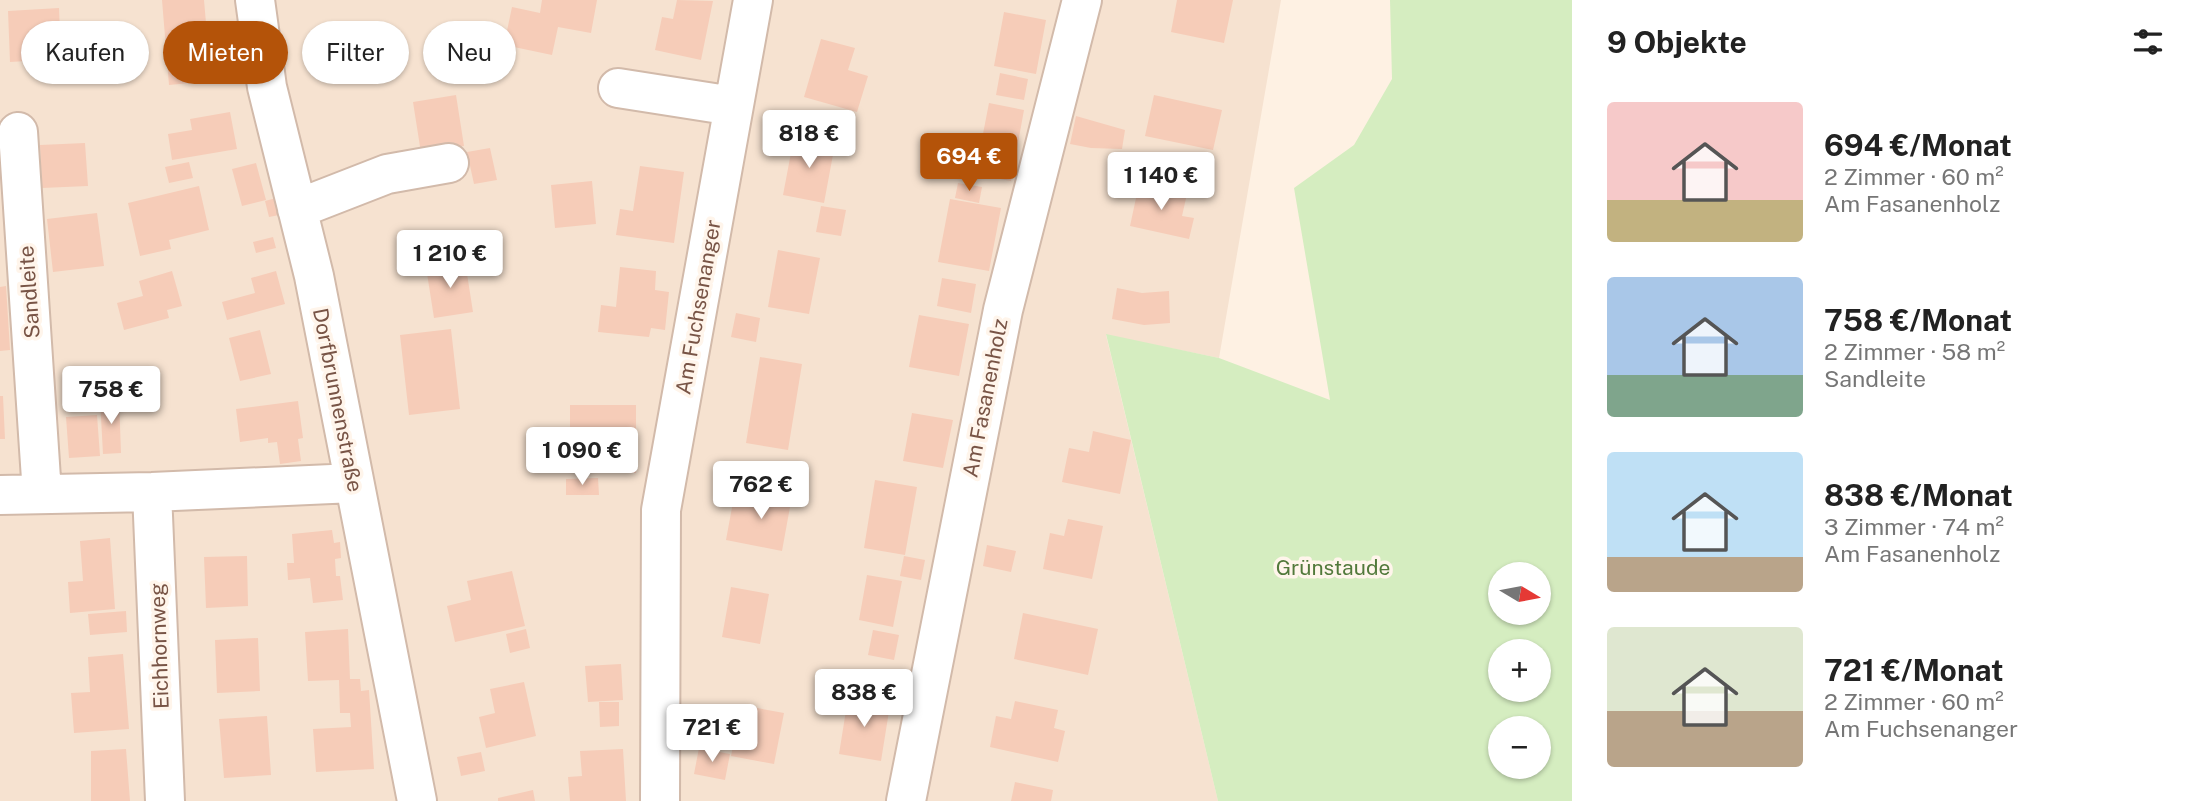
<!DOCTYPE html>
<html lang="de">
<meta charset="utf-8">
<style>
:root{--surface:#fff;--page:#f6f6f6;--text:#222;--muted:#767676;--accent:#b45309}
body{margin:0;font-family:"Public Sans",sans-serif;background:var(--page);color:var(--text);height:100vh;display:flex;flex-direction:column;font-size:26px;white-space:nowrap}
*{box-sizing:border-box;margin:0}
p{font-size:23px;color:var(--muted)}
.icon{flex:none;width:38px;height:38px;fill:none;stroke:currentColor;stroke-width:2;stroke-linecap:round;stroke-linejoin:round}
.map{position:relative;flex:1;overflow:hidden}
.details{display:flex;flex-direction:column;background:var(--surface);width:630px}
.details>*{flex:none}
.guide{position:absolute;left:21px;top:21px;width:665px;height:63px;display:flex;gap:14px}
.needle{width:46px;rotate:100deg}
.controls{position:absolute;left:1488px;top:562px;display:grid;gap:14px}
.controls a{display:grid;place-items:center;width:63px;height:63px;border-radius:50%;background:var(--surface);box-shadow:0 2px 5px #0004;font-size:35px}
.price{position:absolute;translate:-50% -60px;padding:0 16px;border-radius:7px;background:#fff;color:#222;font-size:23px;line-height:46px;filter:drop-shadow(0 2px 4px #0008)}
.price::after{content:'';position:absolute;left:50%;top:42px;width:21px;height:16px;margin-left:-10px;background:inherit;clip-path:polygon(0 0,100% 0,50% 100%)}
.price.current{background:var(--accent);color:#fff}
ul{padding:0;list-style:none}
li{display:flex;align-items:center;gap:21px;height:175px;padding:0 35px}
li span{display:grid;place-items:center;flex:none;width:196px;height:140px;border-radius:7px;color:#555}
li>.icon{margin-inline-start:auto}
span .icon{width:84px;height:84px;fill:#fffc;stroke-width:1}
li b{font-size:30px}
h2{display:flex;justify-content:space-between;align-items:center;height:84px;padding:0 35px;font-size:30px}
.chip{padding:0 24px;border-radius:32px;background:var(--surface);box-shadow:0 2px 5px #0004;font-size:24px;line-height:63px}
.chip.current{background:var(--accent);color:#fff}
main{display:flex;flex:1;min-height:0}
.map>svg:first-child{display:block}
.residential{fill:#f6e2d0}
.green{fill:#d5edc0;fill-rule:evenodd}
.building{fill:#f6ccb8}
.lines{fill:none;stroke-linecap:round;stroke-linejoin:round}
.minor-casing{stroke:#d2baaa;stroke-width:42}
.minor{stroke:#fff;stroke-width:38}
.labels{text-anchor:middle;dominant-baseline:central;stroke-width:7;stroke-linejoin:round;paint-order:stroke}
.street-label{font-size:21px;fill:#785446;stroke:#fff5eb}
.park-label{font-size:21px;fill:#52793b;stroke:#fff5eb}
</style>
<main>
<div class="map">
<svg width="1572" height="801" viewBox="0 0 1572 801">
<rect width="100%" height="100%" fill="#fef1e3"/>
<path class="residential" d="M0 0H1281L1219 358 1106 335 1218 801H0Z"/>
<path class="green" d="M1390 0H1572V801H1218L1106 334 1219 358 1330 400 1294 188 1354 145 1392 79ZM1500 574H1538V612H1500ZM1500 651H1538V690H1500ZM1500 728H1538V766H1500Z"/>
<path class="building" d="M162 0H204L211 81 169 85Z
M542 0H597L591 33 558 27 552 55 504 45 512 7 540 13Z
M677 0 713 1 701 60 655 50 662 17 673 19Z
M1177 0H1233L1224 43 1171 32Z
M59 8 61 59 10 62 8 11Z
M1004 12 1046 20 1036 74 994 66Z
M821 39 855 48 848 70 868 76 857 112 804 97Z
M1000 73 1028 79 1024 100 996 95Z
M456 95 464 146 421 153 413 102Z
M1154 95 1222 110 1213 150 1145 136Z
M989 103 1024 110 1011 181 957 171 964 135 982 139Z
M230 112 237 149 172 160 168 134 192 130 190 119Z
M1076 116 1125 130 1122 149 1091 148 1070 144Z
M794 137 835 144 824 203 783 195Z
M85 143 88 186 42 188 40 145Z
M490 148 497 180 474 184 467 152Z
M189 162 193 178 169 183 165 167Z
M256 163 266 200 242 206 232 169Z
M640 166 684 172 674 243 616 235 620 209 633 211Z
M592 181 596 224 555 228 551 185Z
M958 183 982 187 979 203 955 198Z
M1139 184 1187 194 1182 216 1194 218 1189 239 1130 226Z
M199 186 209 230 169 240 171 249 140 256 128 203Z
M280 197 284 214 269 217 265 201Z
M950 199 1001 208 989 271 938 262Z
M821 206 846 210 841 236 816 232Z
M97 213 104 266 53 272 47 219Z
M273 237 276 248 256 253 253 242Z
M778 250 820 258 809 314 768 307Z
M465 261 473 312 434 318 426 267Z
M620 267 656 271 655 290 669 292 665 330 651 328 649 337 598 332 601 305 616 307Z
M172 271 182 306 167 310 169 318 124 330 117 303 143 296 139 281Z
M276 271 285 304 227 320 222 302 255 293 251 278Z
M942 278 976 284 971 313 937 306Z
M6 286 10 350 0 351V287Z
M1117 288 1142 293 1169 291 1170 323 1144 325 1112 319Z
M736 313 760 318 756 342 731 337Z
M919 315 969 324 959 376 909 367Z
M451 329 460 409 409 415 400 335Z
M260 330 271 374 240 381 229 338Z
M760 357 802 364 788 450 746 443Z
M0 396H3L5 439H0Z
M119 398 121 453 103 454 100 399Z
M298 401 303 438 298 439 301 461 280 464 277 442 268 443V438L240 442 236 409Z
M570 405H636V473H593V446H570Z
M912 413 953 420 943 468 903 461Z
M97 415 100 456 69 458 66 417Z
M1093 431 1131 440 1120 494 1062 482 1069 448 1089 452Z
M598 478 599 495H566V479Z
M875 480 917 487 905 555 864 548Z
M756 489 792 496 782 551 726 540 733 502 753 506Z
M1068 519 1103 526 1092 579 1043 569 1050 533 1064 536Z
M332 530 334 543 340 542 341 558 335 559 336 576H340L343 600 313 603 310 578 288 580 287 563H294L292 534Z
M110 538 115 609 70 613 68 582 83 581 80 541Z
M987 545 1016 551 1011 572 983 566Z
M247 556 248 606 206 608 204 557Z
M904 556 925 560 921 580 900 576Z
M512 571 525 626 455 642 447 606 471 600 467 581Z
M867 575 902 581 893 627 859 620Z
M731 587 769 594 760 644 722 637Z
M126 611 127 632 90 635 88 614Z
M1023 613 1098 629 1088 675 1014 659Z
M348 629 350 679H360L361 691 369 690 374 769 316 772 313 729 351 727 350 713H340L339 680 308 681 305 632Z
M526 629 530 648 510 653 506 634Z
M873 630 899 635 894 660 868 655Z
M258 638 260 691 217 693 215 640Z
M123 654 129 729 74 733 71 693 90 692 88 657Z
M621 664 623 700 588 702 585 666Z
M524 682 536 736 486 748 479 717 495 713 490 689Z
M848 698 890 705 881 761 839 754Z
M1015 701 1058 710 1054 728 1065 731 1058 762 990 747 996 716 1011 719Z
M599 702H619V726L600 727Z
M741 705 784 713 774 764 731 756Z
M267 716 271 775 224 778 219 719Z
M699 748 730 754 725 780 694 774Z
M126 749 130 801H91V751Z
M623 749 626 801H570L568 777 582 776 580 751Z
M481 752 485 771 461 776 457 757Z
M1015 782 1053 790 1051 801H1011Z
M533 790 535 801H498V798Z"/>
<g class="lines">
<defs>
<path id="minor" d="M255 0 267 87 314 276 417 801
M618 88 733 106
M18 132 42 494
M297 209 387 174 449 163
M152 492 165 801
M0 495 152 492 354 483
M660 801 661 510 753 0
M906 801 1003 310 1082 0"/>
</defs>
<use href="#minor" class="minor-casing"/>
<use href="#minor" class="minor"/>
</g>
<g class="labels">
<g class="street-label">
<text transform="translate(29 292) rotate(-94)">Sandleite</text>
<text transform="translate(698 307) rotate(-80)">Am Fuchsenanger</text>
<text transform="translate(985 398) rotate(-79)">Am Fasanenholz</text>
<text transform="translate(338 400) rotate(79)">Dorfbrunnenstraße</text>
<text transform="translate(159 646) rotate(-92)">Eichhornweg</text>
</g>
<g class="park-label">
<text x="1333" y="567">Grünstaude</text>
</g>
</g>
</svg>
<div class="controls">
<a><svg class="needle" viewBox="-14 -14 28 28"><path d="M0-13l5 13h-10z" fill="#e53935"/><path d="M0 13l5-13h-10z" fill="#767676"/></svg></a>
<a>+</a>
<a>−</a>
</div>
<b class="price" style="left:809px;top:170px">818 €</b>
<b class="price current" style="left:969px;top:193px">694 €</b>
<b class="price" style="left:1161px;top:212px">1 140 €</b>
<b class="price" style="left:450px;top:290px">1 210 €</b>
<b class="price" style="left:111px;top:426px">758 €</b>
<b class="price" style="left:582px;top:487px">1 090 €</b>
<b class="price" style="left:761px;top:521px">762 €</b>
<b class="price" style="left:864px;top:729px">838 €</b>
<b class="price" style="left:712px;top:764px">721 €</b>
<div class="guide">
<a class="chip">Kaufen</a>
<a class="chip current">Mieten</a>
<a class="chip">Filter</a>
<a class="chip">Neu</a>
</div>
</div>
<section class="details">
<h2>9 Objekte<svg class="icon" aria-label="filters" viewBox="0 0 24 24"><path d="M4 7h16M4 17h16"/><circle cx="9" cy="7" r="2"/><circle cx="15" cy="17" r="2"/></svg></h2>
<ul>
<li><span style="background:linear-gradient(#f6c9c9 70%,#c2b280 0)"><svg class="icon" aria-label="home" viewBox="0 0 24 24"><path d="M3 11l9-7 9 7M6 9v11h12V9"/></svg></span><div><b>694 €/Monat</b><p>2 Zimmer · 60 m²</p><p>Am Fasanenholz</p></div></li>
<li><span style="background:linear-gradient(#a9c7e8 70%,#7fa58c 0)"><svg class="icon" aria-label="home" viewBox="0 0 24 24"><path d="M3 11l9-7 9 7M6 9v11h12V9"/></svg></span><div><b>758 €/Monat</b><p>2 Zimmer · 58 m²</p><p>Sandleite</p></div></li>
<li><span style="background:linear-gradient(#bfe0f5 75%,#b9a48a 0)"><svg class="icon" aria-label="home" viewBox="0 0 24 24"><path d="M3 11l9-7 9 7M6 9v11h12V9"/></svg></span><div><b>838 €/Monat</b><p>3 Zimmer · 74 m²</p><p>Am Fasanenholz</p></div></li>
<li><span style="background:linear-gradient(#dfe7d0 60%,#b9a48a 0)"><svg class="icon" aria-label="home" viewBox="0 0 24 24"><path d="M3 11l9-7 9 7M6 9v11h12V9"/></svg></span><div><b>721 €/Monat</b><p>2 Zimmer · 60 m²</p><p>Am Fuchsenanger</p></div></li>
</ul>
</section>
</main>
